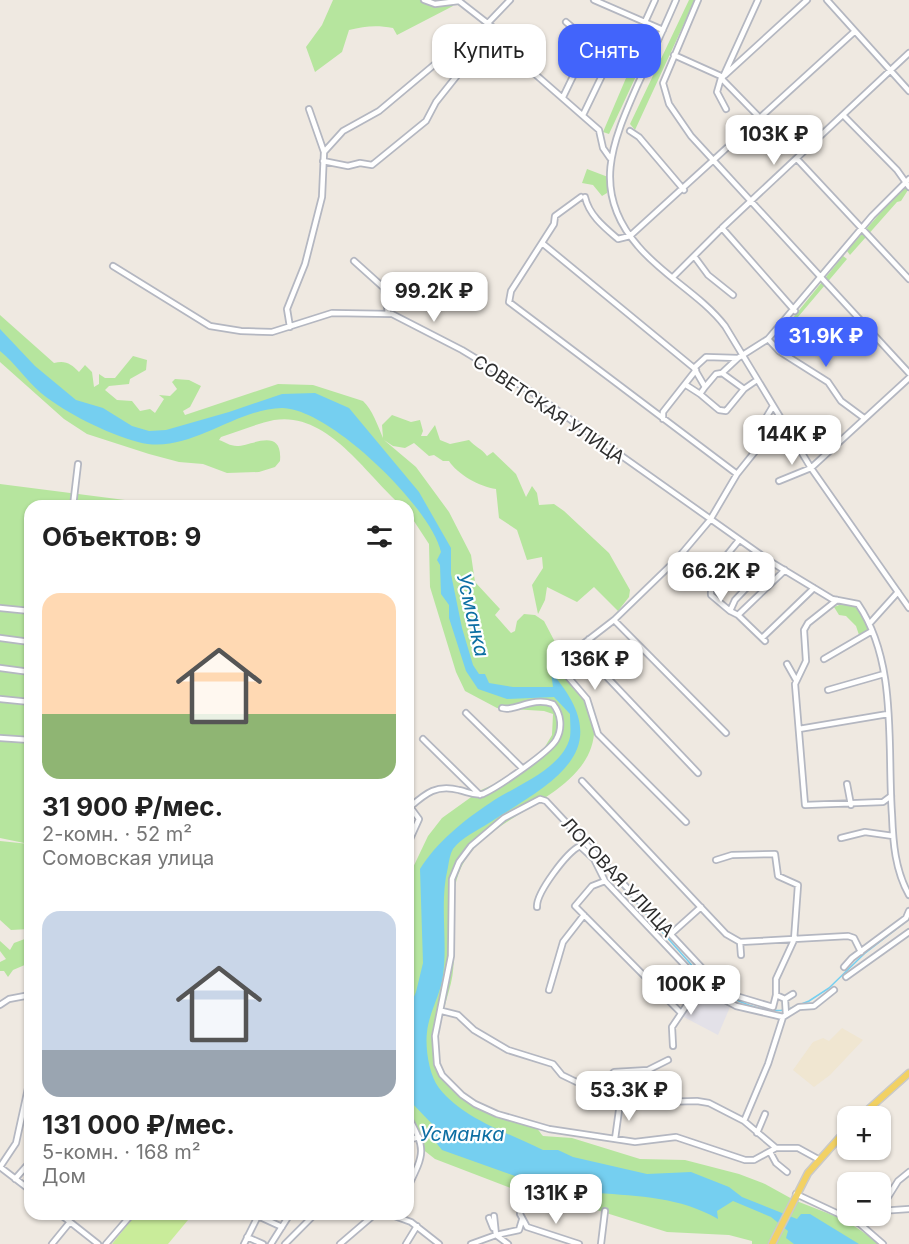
<!DOCTYPE html>
<html lang="ru">
<meta charset="utf-8">
<style>
:root{--surface:#fff;--page:#f2f2f2;--text:#222;--muted:#767676;--accent:#4264fb}
body{margin:0;font-family:Inter,sans-serif;background:var(--page);color:var(--text);height:100vh;display:flex;flex-direction:column;font-size:22px;white-space:nowrap}
*{box-sizing:border-box;margin:0}
p{font-size:20px;color:var(--muted)}
.icon{flex:none;width:33px;height:33px;fill:none;stroke:currentColor;stroke-width:2;stroke-linecap:round;stroke-linejoin:round}
.map{position:relative;flex:1;overflow:hidden}
.details{position:absolute;left:24px;top:500px;width:390px;height:720px;display:flex;flex-direction:column;background:var(--surface);border-radius:18px;box-shadow:0 2px 4px #0004}
.details>*{flex:none}
.top-card{position:absolute;left:432px;top:24px;width:387px;height:54px;display:flex;gap:12px}
.controls{position:absolute;left:837px;top:1106px;display:grid;gap:12px}
.controls a{display:grid;place-items:center;width:54px;height:54px;border-radius:12px;background:var(--surface);box-shadow:0 2px 4px #0004;font-size:30px}
.price{position:absolute;translate:-50% -51px;padding:0 14px;border-radius:12px;background:#fff;color:#222;font-size:20px;line-height:39px;filter:drop-shadow(0 2px 3px #0008)}
.price::after{content:'';position:absolute;left:50%;top:36px;width:18px;height:14px;margin-left:-9px;background:inherit;clip-path:polygon(0 0,100% 0,50% 100%)}
.price.on{background:var(--accent);color:#fff}
ul{padding:0;list-style:none}
li{display:grid;align-content:center;gap:12px;height:318px;padding:0 18px}
li span{display:grid;place-items:center;height:186px;border-radius:18px;color:#555}
li>.icon{margin-inline-start:auto}
span .icon{width:108px;height:108px;fill:#fffc;stroke-width:1}
li b{font-size:26px}
h2{display:flex;justify-content:space-between;align-items:center;height:72px;padding:0 18px;font-size:26px}
.tag{padding:0 21px;border-radius:18px;background:var(--surface);box-shadow:0 2px 4px #0004;font-size:21px;line-height:54px}
.tag.on{background:var(--accent);color:#fff}
.map>svg:first-child{display:block}
.industrial{fill:#e3e1e8}
.education{fill:#f0e6d1}
.green{fill:#b6e59e}
.pitch{fill:#c9ec9a}
.water{fill:#75cff0}
.lines{fill:none;stroke-linecap:round;stroke-linejoin:round}
.stream{stroke:#75cff0;stroke-width:1.5}
.minor-casing{stroke:#b4b7c1;stroke-width:8}
.major-casing{stroke:#c9c9c9;stroke-width:9}
.minor{stroke:#fff;stroke-width:4.5}
.major{stroke:#f2d163;stroke-width:6}
.labels{text-anchor:middle;dominant-baseline:central;stroke-width:4.5;stroke-linejoin:round;paint-order:stroke}
.street-label{font-size:18px;fill:#2e2e2e;stroke:#fff}
.water-label{font-size:20px;font-style:italic;fill:#0d6fa3;stroke:#fff}
</style>
<div class="map">
<svg width="909" height="1244" viewBox="0 0 909 1244">
<rect width="100%" height="100%" fill="#efe9e1"/>
<path class="industrial" d="M699 988 730 1007 718 1035 680 1015Z"/>
<path class="education" d="M842 1028 863 1040 830 1075 814 1087 793 1070 813 1042 823 1038 829 1041Z"/>
<path class="green" d="M333 0H451L453 6 397 35 393 28C377 25 365 26 349 30L342 52 315 72 306 47 322 25Z
M689 0H695L635 130 630 124Z
M654 25 658 29 609 134 603 132 632 64Z
M587 169 608 177 607 193 602 196 593 185 582 183Z
M903 187 908 190 901 201 897 202 850 255 847 251Z
M843 256 847 259 776 343 775 340Z
M0 315 54 363C66 360 71 364 79 372L85 365 92 372 94 387 99 384V374L105 378H115L133 356 147 360 146 370 130 379 129 384 109 386 105 390 117 400 132 401 140 411 150 409 155 413 164 399 159 395 170 396 177 389 172 382 175 379 189 380 201 386 190 407 183 411 185 415 278 384 313 385 363 401C372 409 378 426 383 438L382 425 392 415 411 422 420 420 423 431 421 436H427L435 425 440 440 450 444 469 440C475 447 481 448 487 456L493 452 516 474 526 497 532 486 537 493 539 505 554 504 564 511 609 553 630 590 629 597 618 611 594 587 577 602 547 587 545 600 538 614 532 585 543 568 542 557 527 560 517 530 499 518 496 489C480 487 457 474 449 461H443L434 455 429 456 414 443 405 448 393 446 384 440 416 467 449 512 471 555 475 582 500 609 495 615 511 633 515 631 517 621 524 614 535 615 544 621 567 665 565 672C572 680 586 690 590 699 593 705 593 714 594 721 601 794 495 809 464 862 443 898 460 945 451 983 444 1012 427 1052 447 1080 463 1102 489 1110 513 1118 519 1121 528 1122 534 1126 538 1128 540 1133 543 1136L572 1138 640 1159 685 1160 739 1174 765 1184 794 1200 845 1220 881 1244H752V1241L729 1235 667 1232 587 1207 524 1193 435 1159 421 1148 408 1131V979L410 962 408 878 428 836 442 818 481 790 504 780 543 750 552 735 553 714 544 711 497 708 465 691 456 672 430 587 429 544 408 512V506L401 505C366 475 328 411 274 420 256 424 239 431 221 437L219 440C225 442 230 446 237 446 251 446 283 426 280 461L275 467 259 472 227 473 203 464 179 462 149 454 87 434 64 419 0 362Z
M0 484 164 505 30 506V929L11 930 0 920V841L29 844 0 838Z
M842 604 855 605 870 629 859 635 856 626 846 616 839 615 834 607Z
M30 937V959L27 964 13 970 8 977 4 971H0V962L6 959 0 951V941L10 950 14 943Z"/>
<path class="pitch" d="M136 1214H193L168 1244H112Z"/>
<path class="water" d="M0 329 35 366 76 400 103 408 132 426 149 431 166 430 229 412 282 394 315 393 349 408 419 492 451 548V574L462 628 473 665 479 674H485L489 683 513 687H553L551 672C620 751 554 781 489 823 478 830 461 838 453 849 450 854 449 861 448 867 439 903 448 939 443 975 441 994 429 1012 427 1032 425 1048 429 1075 439 1088 463 1119 509 1133 543 1150H558L573 1157 647 1174 691 1172 729 1187 742 1197 797 1219 801 1214H810L859 1244H794L786 1238 788 1231 771 1217 733 1201 717 1211 718 1219C680 1197 639 1196 597 1193L588 1198 568 1195 442 1150 430 1135 433 1125 410 1101 408 1090V1011L416 992 423 963 420 869C436 843 464 820 490 803 513 787 563 769 570 737 571 730 570 721 570 714L554 697 507 699 478 689 466 671 449 618V605L441 594 440 565 437 560 441 552C431 507 329 408 282 408 233 409 188 456 138 442 106 433 67 414 41 393 26 380 15 363 0 351Z"/>
<g class="lines">
<path class="stream" d="M601 863 712 988C732 998 761 1014 784 1010
M789 1009 809 1001 829 988 864 954 909 919"/>
<defs>
<path id="minor" d="M424 0 435 4 459 1 500 33 519 60 599 130 603 148 610 158
M594 0 663 30
M676 0C664 28 651 56 638 84 613 141 590 191 638 246 663 276 701 295 725 326L811 468 909 608
M698 0 663 83 669 104 691 136 909 373
M827 0 909 91
M566 22 610 59 583 115
M645 22 655 0
M674 55 723 77 758 0
M725 75 807 0
M563 97 590 41
M726 109 717 92 721 78 760 118
M843 115 897 170 909 187
M630 131 639 137 684 190
M324 152 343 131 379 111 447 54
M797 159 909 279
M323 161 348 166 360 163 372 165 426 121 436 102 463 68 447 54 486 25 510 0
M581 197 555 216 554 224 511 291 509 302 737 474
M585 197C589 215 604 227 618 239L630 236 854 32
M722 228 795 311
M542 243 694 368 705 387 700 394 719 410 726 411 744 389 757 380
M694 256 708 275 733 295
M354 261 384 288 388 313
M113 266 210 326 241 331 272 332 332 313 392 314 462 350 533 393 771 562 832 599 858 604C898 663 887 746 892 815 893 842 895 870 909 895
M673 277 722 228 909 53
M290 327 287 309 305 264 322 197 324 152 309 109
M768 339 779 351 828 382 841 401 864 418
M694 368 706 357 738 358 768 339 872 216 909 179
M722 373 744 389
M686 385 700 394
M705 387 716 374 722 373 738 358
M663 419V412L696 370
M779 481 811 468 909 378
M73 506 78 464
M837 600 808 623 804 630 806 661 795 684 805 805 883 802 891 796
M0 608 30 611
M730 611 711 595C710 571 725 558 739 540
M738 615 785 570
M614 620 726 733
M871 622 898 592
M0 638 30 642
M762 638 814 588
M589 639 586 655 698 773
M765 641 738 615 730 611 735 600 771 562
M824 659 872 631
M787 664 796 680
M0 668 30 672
M828 690 884 674
M0 699 30 702
M466 713 522 768
M799 729 888 714
M0 738 30 740
M423 739 480 795
M582 781 726 934 740 942 848 936 854 938 861 952
M847 784 851 805
M408 804 419 819 410 839
M410 807C426 793 437 784 459 790 468 792 474 796 483 794 498 787 548 753 556 740 563 728 561 714 553 704 532 696 515 712 502 708
M686 822 598 734 587 699 557 664 614 620 678 558 710 520 737 474 761 444 767 416 773 406
M841 838 865 832 893 836
M716 860 732 855 775 854 778 876 798 885 794 940 776 979V995L785 999 786 1015
M605 881 592 886 575 906 680 1012
M537 907C536 893 567 852 580 846L594 859 605 881 710 992 736 1006 783 1017 799 1007 814 1006 834 990
M672 933 701 907
M740 942 741 955
M844 967 852 958 906 918 909 911
M846 977 909 932
M549 990 563 942 584 915
M785 999 793 994
M0 1005 9 999 30 995
M442 1011 458 1015 474 1030 508 1050 553 1064 562 1075 620 1103 697 1101 709 1103 744 1121 776 1148H798L818 1159
M673 1046 672 1027 701 984
M601 1094 604 1083 614 1072 648 1070 668 1060
M408 1116C426 1150 425 1152 408 1187
M744 1121 768 1064 783 1017
M757 1133 765 1114
M615 1139 620 1103
M408 1140 419 1137
M776 1148 754 1160H745L676 1137 635 1142 549 1129 497 1114 475 1104 462 1095 442 1075 437 1064 435 1036 451 956 452 879 459 862 471 846 504 818 540 799 546 801 717 984 736 996 773 1007 776 995
M770 1152 776 1163 787 1172
M0 1167 16 1143 30 1079
M0 1167 30 1190
M15 1179 30 1162
M526 1187 520 1214 527 1227 579 1244
M796 1194 860 1224 883 1244
M880 1210 898 1181 909 1172
M880 1211 909 1209
M60 1214 98 1244
M389 1214 411 1222 439 1244
M494 1216 496 1235 508 1244
M489 1218 493 1228
M860 1224 875 1215
M247 1237 263 1244
M52 1244 70 1222
M106 1244 132 1214
M244 1244 258 1216 282 1227
M271 1244 290 1214
M285 1244 315 1214
M340 1244 375 1214
M406 1244 417 1226
M471 1244 496 1235 519 1230 522 1220
M601 1244 605 1211"/>
<path id="major" d="M861 1116 909 1073
M772 1244 808 1173 848 1128"/>
</defs>
<use href="#minor" class="minor-casing"/>
<use href="#major" class="major-casing"/>
<use href="#minor" class="minor"/>
<use href="#major" class="major"/>
</g>
<g class="labels">
<g class="street-label">
<text transform="translate(549 409) rotate(34)">СОВЕТСКАЯ УЛИЦА</text>
<text transform="translate(618 877) rotate(47)">ЛОГОВАЯ УЛИЦА</text>
</g>
<g class="water-label">
<text transform="translate(473 615) rotate(77)">Усманка</text>
<text x="462" y="1134">Усманка</text>
</g>
</g>
</svg>
<div class="controls">
<a>+</a>
<a>−</a>
</div>
<b class="price" style="left:774px;top:166px">103K ₽</b>
<b class="price" style="left:434px;top:323px">99.2K ₽</b>
<b class="price on" style="left:826px;top:368px">31.9K ₽</b>
<b class="price" style="left:792px;top:466px">144K ₽</b>
<b class="price" style="left:721px;top:603px">66.2K ₽</b>
<b class="price" style="left:595px;top:691px">136K ₽</b>
<b class="price" style="left:691px;top:1016px">100K ₽</b>
<b class="price" style="left:629px;top:1122px">53.3K ₽</b>
<b class="price" style="left:556px;top:1225px">131K ₽</b>
<div class="top-card">
<a class="tag">Купить</a>
<a class="tag on">Снять</a>
</div>
<section class="details">
<h2>Объектов: 9<svg class="icon" aria-label="filters" viewBox="0 0 24 24"><path d="M4 7h16M4 17h16"/><circle cx="9" cy="7" r="2"/><circle cx="15" cy="17" r="2"/></svg></h2>
<ul>
<li><span style="background:linear-gradient(#ffd9b3 65%,#8fb573 0)"><svg class="icon" aria-label="home" viewBox="0 0 24 24"><path d="M3 11l9-7 9 7M6 9v11h12V9"/></svg></span><div><b>31 900 ₽/мес.</b><p>2-комн. · 52 m²</p><p>Сомовская улица</p></div></li>
<li><span style="background:linear-gradient(#c9d6e8 75%,#9aa5b1 0)"><svg class="icon" aria-label="home" viewBox="0 0 24 24"><path d="M3 11l9-7 9 7M6 9v11h12V9"/></svg></span><div><b>131 000 ₽/мес.</b><p>5-комн. · 168 m²</p><p>Дом</p></div></li>
</ul>
</section>
</div>
